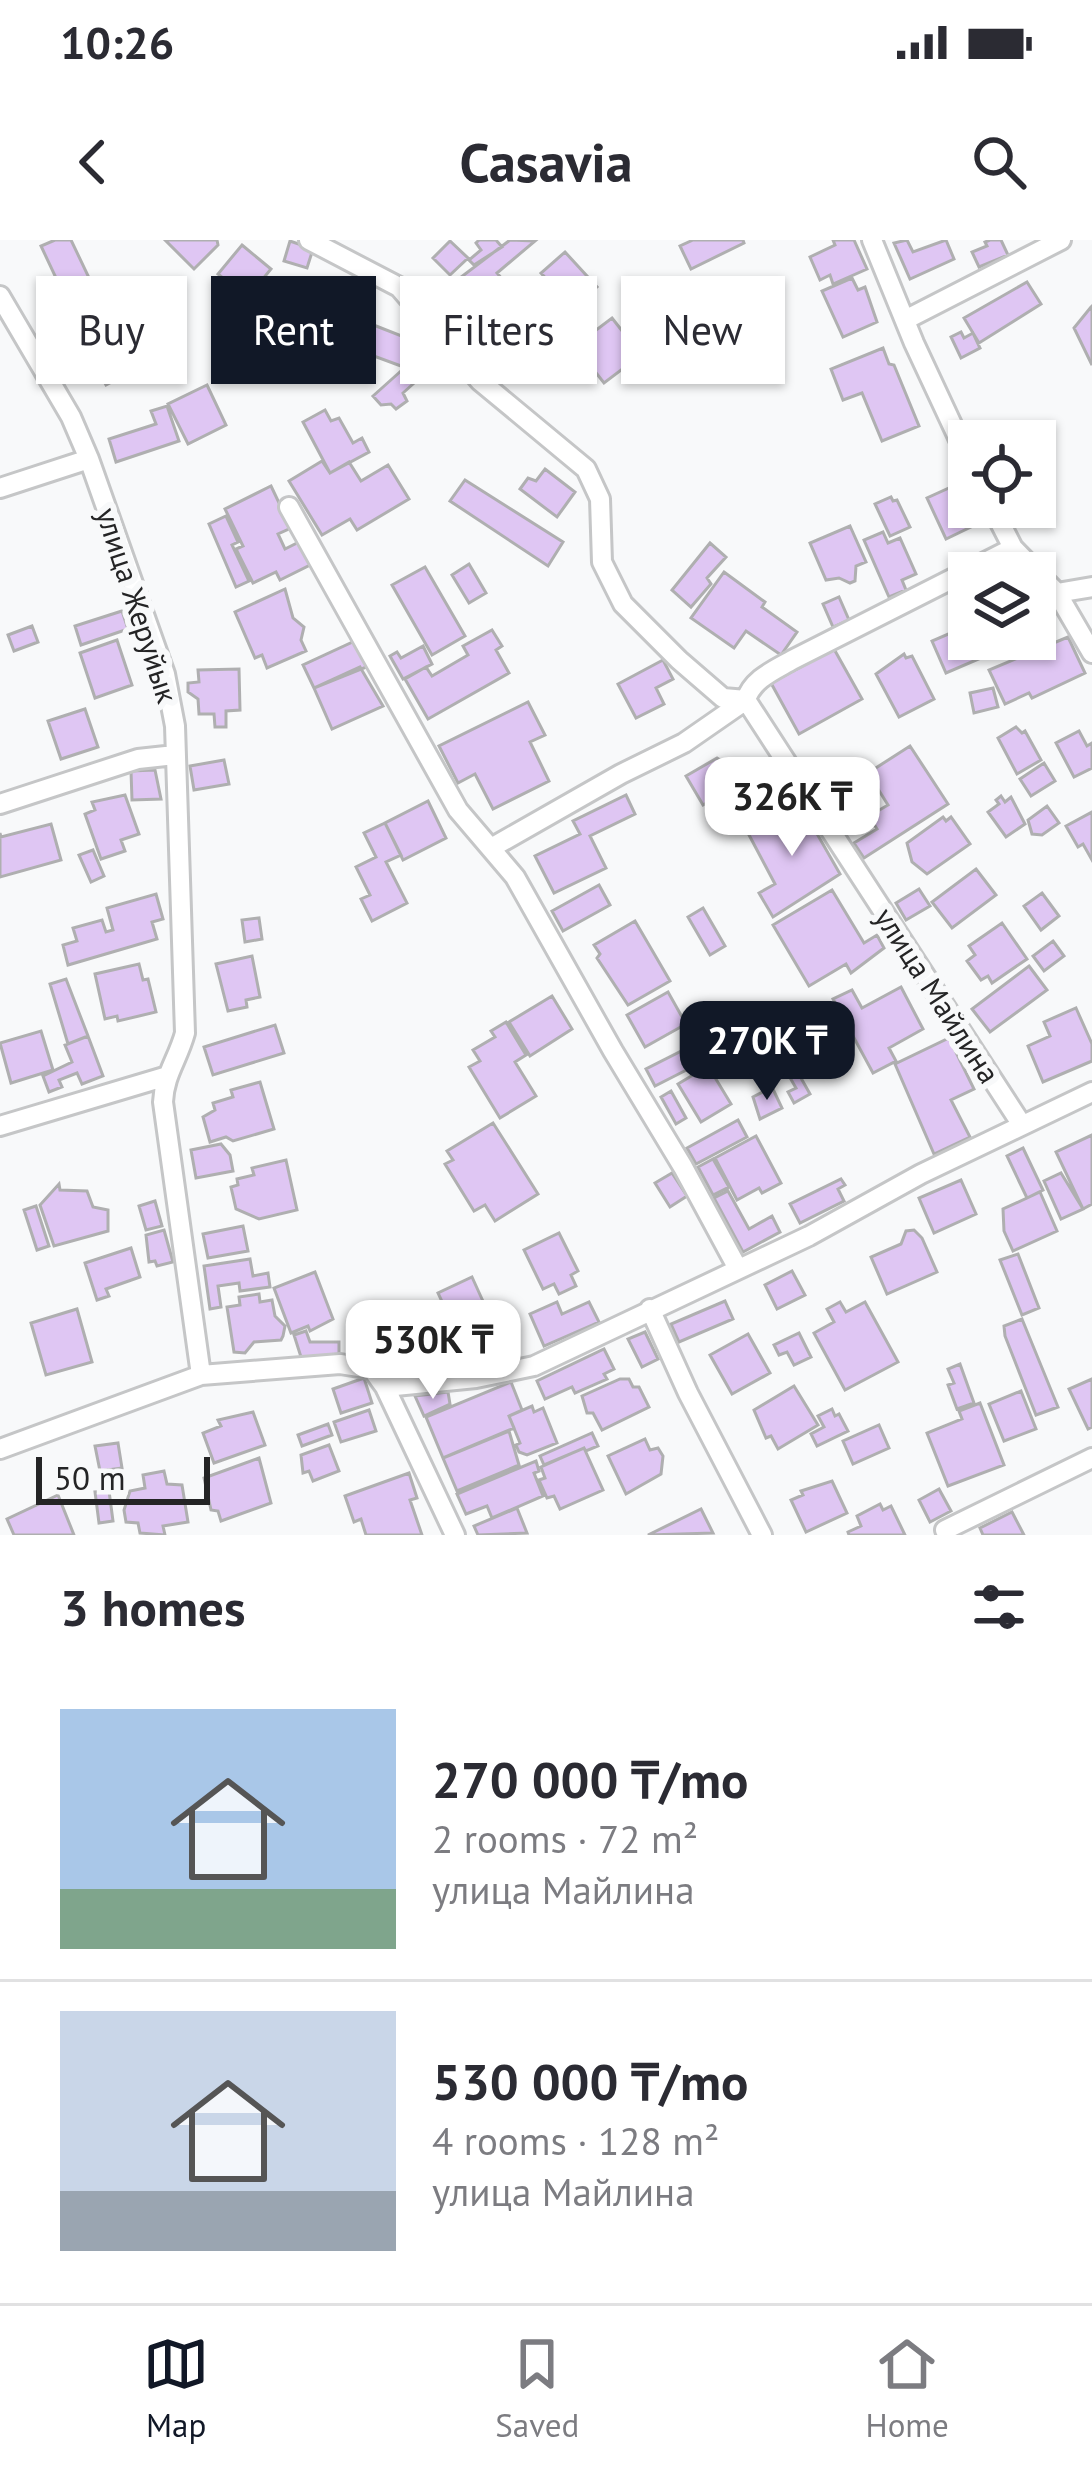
<!DOCTYPE html>
<meta charset="utf-8">
<style>
:root{--surface:#fff;--page:#f2f2f3;--text:#2b2b33;--muted:#7c7c81;--line:#e1e1e2;--accent:#111827}
body{margin:0;font-family:"PT Sans",sans-serif;background:var(--page);color:var(--text);height:100vh;display:flex;flex-direction:column;font-size:45px;white-space:nowrap}
*{box-sizing:border-box;margin:0}
p{font-size:39px;color:var(--muted)}
.icon{flex:none;width:66px;height:66px;fill:none;stroke:currentColor;stroke-width:2;stroke-linecap:round;stroke-linejoin:round}
.map{position:relative;height:1295px;overflow:hidden}
.sheet{display:flex;flex-direction:column;background:var(--surface);flex:1}
.sheet>*{flex:none}
.banner{position:absolute;left:36px;top:36px;width:1020px;height:108px;display:flex;gap:24px}
.controls{position:absolute;left:948px;top:180px;display:grid;gap:24px}
.controls a{display:grid;place-items:center;width:108px;height:108px;border-radius:0px;background:var(--surface);box-shadow:0 3px 9px #0004;font-size:60px}
.scale{position:absolute;left:36px;bottom:30px;width:174px;box-sizing:border-box;padding-left:12px;border:6px solid #242425;border-top:0;font-size:33px;line-height:42px;white-space:nowrap;color:#242425;-webkit-text-stroke:9px #f8f9fa;paint-order:stroke}
.price{position:absolute;translate:-50% -102px;padding:0 27px;border-radius:24px;background:#fff;color:#222;font-size:39px;line-height:78px;filter:drop-shadow(0 3px 6px #0008)}
.price::after{content:'';position:absolute;left:50%;top:72px;width:36px;height:27px;margin-left:-18px;background:inherit;clip-path:polygon(0 0,100% 0,50% 100%)}
.price.selected{background:var(--accent);color:#fff}
ul{padding:0;list-style:none}
li{display:flex;align-items:center;gap:36px;height:300px;padding:0 60px}
li+li{border-top:3px solid var(--line)}
li span{display:grid;place-items:center;flex:none;width:336px;height:240px;border-radius:0px;color:#555}
li>.icon{margin-inline-start:auto}
span .icon{width:144px;height:144px;fill:#fffc;stroke-width:1}
li b{font-size:51px}
h2{display:flex;justify-content:space-between;align-items:center;height:144px;padding:0 60px;font-size:51px}
.pill{padding:0 42px;border-radius:0px;background:var(--surface);box-shadow:0 3px 9px #0004;font-size:42px;line-height:108px}
.pill.selected{background:var(--accent);color:#fff}
.status{display:flex;justify-content:space-between;align-items:center;height:84px;padding:0 60px;background:var(--surface);direction:ltr}
.status svg{height:33px;fill:currentColor}
header{display:flex;justify-content:space-between;align-items:center;height:156px;padding:0 60px;background:var(--surface);font-size:54px;font-weight:700}
.menu{display:flex;justify-content:space-around;align-items:center;height:168px;border-top:3px solid var(--line);background:var(--surface);font-size:33px;color:var(--muted)}
.menu a{display:grid;justify-items:center;gap:6px}
.menu .selected{color:var(--accent)}
.map>svg:first-child{display:block}
.building{fill:#dfc6f3;stroke:#afafb0;stroke-width:3}
.lines{fill:none;stroke-linecap:round;stroke-linejoin:round}
.street-casing{stroke:#c5c6c7;stroke-width:24}
.street{stroke:#fff;stroke-width:18}
.labels{text-anchor:middle;dominant-baseline:central;stroke-width:12;stroke-linejoin:round;paint-order:stroke}
.street-label{font-size:30px;fill:#242425;stroke:#f8f9fa}
</style>
<div class="status"><b>10:26</b><svg viewBox="0 0 49 12"><path d="M0 12V9h3v3zM5 12V6h3v6zM10 12V3h3v9zM15 12V0h3v12zM26 1h20v11H26zM47 4h2v5h-2z"/></svg></div>
<header><svg class="icon" aria-label="back" viewBox="0 0 24 24"><path d="M15 5l-7 7 7 7"/></svg>Casavia<svg class="icon" aria-label="search" viewBox="0 0 24 24"><circle cx="10" cy="10" r="6"/><path d="M15 15l6 6"/></svg></header>
<div class="map">
<svg width="1092" height="1295" viewBox="0 0 1092 1295">
<rect width="100%" height="100%" fill="#f8f9fa"/>
<path class="building" d="M55 0H71L91 42 64 55 41 6Z
M165 0H217L218 5 194 29Z
M479 0H496L502 7 474 25 469 20 481 10 476 3Z
M510 0 535 1 497 33 516 55 464 98 452 82 463 73 457 66 461 63 448 47Z
M693 0H743L744 3 691 29 680 6Z
M833 0H854L867 29 833 44 830 35 820 40 810 17 835 5Z
M907 0 913 12 946 0 954 19 910 39 894 3Z
M1001 0 1008 15 979 27 972 12 987 6 985 2 990 0Z
M290 1 313 9 307 28 284 21Z
M450 1 468 18 450 35 433 18Z
M242 5 271 29 247 58 218 34Z
M565 12 597 47 573 68 541 33Z
M852 38 858 50 865 47 877 82 843 97 822 51Z
M344 42 365 46 362 64 340 60Z
M1027 42 1041 64 979 103 964 78Z
M116 55 151 121 106 145 94 122 86 126 81 116 86 113 82 105 63 115 50 91Z
M1091 67 1092 66V125L1074 88Z
M612 78 641 115 604 143 575 106Z
M371 84 412 100 401 126 360 111Z
M961 92 964 98 973 93 980 108 961 118 951 97Z
M883 108 889 124 894 125 919 186 882 201 862 153 843 160 831 129Z
M411 122 423 135 403 153 407 161 396 169 391 164 381 165 373 156Z
M207 145 226 185 188 204 168 164Z
M167 166 179 201 116 222 109 199 156 184 151 171Z
M325 170 331 181 339 178 353 203 362 198 369 212 330 233 303 182Z
M322 221 330 233 349 222 361 241 388 225 409 259 357 290 350 279 322 295 289 241Z
M545 229 575 252 557 277 520 249 528 238 536 241Z
M465 240 563 302 548 326 450 261Z
M960 243 979 283 946 299 927 258Z
M271 246 291 288 278 294 285 309 299 302 310 325 280 340 276 332 253 343 236 309 243 306 225 269Z
M891 257 893 261 897 260 910 287 890 296 875 264Z
M226 276 238 302 232 305 249 341 236 347 209 284Z
M850 286 866 322 856 326 855 341 850 343 839 338 826 340 810 303Z
M883 292 888 303 900 298 916 334 902 340 906 350 889 357 864 300Z
M710 303 726 317 707 338 711 344 691 367 672 350Z
M469 324 486 353 469 363 452 335Z
M425 327 465 396 432 415 392 345Z
M724 332 765 362 762 367 797 392 781 415 746 391 734 408 691 378Z
M285 349 293 378 304 387 301 400 306 411 267 428 262 415 255 418 235 372Z
M839 357 849 380 833 387 823 364Z
M122 371 128 389 81 405 75 386Z
M969 385V399H989L995 412 946 433 932 401Z
M32 386 38 402 14 411 8 395Z
M492 390 502 406 496 410 509 433 428 479 405 439 426 427 432 436 468 415 463 406Z
M1068 397 1085 433 1032 458 1029 453 1005 464 989 430Z
M117 400 132 445 95 458 80 413Z
M357 400 369 426 314 448 303 425Z
M423 406 432 424 403 439 390 416 397 412 401 418Z
M834 409 862 459 799 494 771 443Z
M904 414 906 418 912 416 934 459 899 477 876 434Z
M663 420 673 439 656 448 664 464 636 478 618 444Z
M360 427 383 466 332 489 314 448Z
M239 429 240 470 226 471V487H215L214 474H199L198 459 188 452V443L199 442 198 430Z
M993 448 998 467 974 473 970 453Z
M528 462 545 495 530 502 549 541 493 569 475 534 458 543 439 506Z
M85 469 98 507 61 519 48 481Z
M1016 487 1022 493 1025 491 1041 520 1017 534 998 498Z
M1079 491 1087 506 1092 503V528L1074 537 1056 503Z
M910 506 948 564 864 618 854 603 877 589 869 576 888 565 868 533Z
M717 518 729 526 735 547 703 565 686 536Z
M224 520 229 544 194 550 190 526Z
M826 522 828 525 833 522 847 544 820 561 808 541 812 538 808 532Z
M1044 523 1055 541 1031 556 1020 539Z
M155 530 161 559 132 560 131 531Z
M125 555 139 594 121 600 125 611 101 619 85 574 95 570 92 562Z
M626 555 635 574 590 596 606 628 554 653 535 616 580 594 573 581Z
M1001 556 1005 562 1011 557 1025 584 1006 597 988 572 999 564 996 560Z
M428 561 446 598 403 620 385 583Z
M800 564 840 634 773 677 759 653 775 644 748 593Z
M1047 566 1059 583 1042 595 1032 594 1028 580Z
M1092 572V620L1083 604 1078 607 1066 586Z
M943 577 946 581 951 577 970 604 927 634 912 622 907 603Z
M385 583 401 615 386 622 407 663 372 681 361 659 370 655 356 627 376 617 364 593Z
M51 584 61 620 0 637V593L1 597Z
M93 610 104 636 91 642 79 615Z
M976 629 996 655 952 688 932 662Z
M599 645 610 665 563 691 552 671Z
M919 649 930 666 906 680 896 663Z
M832 650 864 703 877 695 884 708 851 733 846 724 809 746 773 685Z
M1042 653 1059 676 1041 690 1024 666Z
M156 654 163 679 152 682 157 699 68 725 63 705 77 701 73 688 102 680 106 692 113 690 107 668Z
M703 668 725 706 710 715 688 677Z
M259 678 262 699 245 702 242 680Z
M635 681 670 741 628 765 597 718 600 714 594 705Z
M1002 683 1027 719 992 743 988 736 981 740 967 721 975 715 969 706Z
M1053 701 1064 716 1044 731 1033 716Z
M252 716 260 757 246 760 247 767 228 771 216 724Z
M139 724 143 740 148 739 156 772 118 781 117 776 105 779 95 734Z
M1029 726 1047 750 990 792 972 769Z
M66 739 88 796 68 804 50 744Z
M901 747 923 789 889 808 896 821 873 833 833 759 852 750 862 768Z
M668 752 686 784 645 807 627 775Z
M552 756 572 789 530 816 509 782Z
M1076 768 1092 804V821L1043 842 1028 806 1050 796 1044 782Z
M771 779 781 796 763 807 753 790Z
M704 781 718 807 703 815 706 820 655 846 646 829 695 804 688 789Z
M506 782 526 815 515 822 536 856 500 878 469 827 480 821 473 810 495 797 491 791Z
M275 785 284 813 213 835 204 807Z
M41 791 53 830 11 843 0 803Z
M88 796 103 836 82 844 77 833 59 840 62 847 49 852 43 836 72 822 65 805Z
M949 798 974 849 951 860 970 897 934 914 895 824Z
M735 800 746 815 717 834 707 819Z
M793 824 810 854 794 863 788 852 796 848 785 829Z
M708 826 731 864 701 882 678 844Z
M260 842 274 889 233 901 226 897 210 902 203 877 215 870 213 863 233 857 231 850Z
M772 847 782 868 760 879 753 857Z
M671 851 686 878 676 884 661 857Z
M738 880 747 897 696 924 687 908Z
M493 883 538 954 495 981 485 965 474 971 445 924 453 920 447 911Z
M1092 895V964L1083 969 1056 912Z
M756 896 781 943 762 953 759 948 737 960 715 918Z
M221 904 230 915 233 931 196 938 191 910Z
M1023 908 1043 950 1027 958 1007 916Z
M713 919 729 947 713 955 698 927Z
M286 920 297 970 259 979 236 969 231 947 238 945 237 939 254 935 252 928Z
M672 933 687 956 670 967 655 943Z
M1061 933 1083 969 1061 979 1044 941Z
M841 939 845 945 838 949 844 961 800 983 790 964Z
M961 940 976 974 934 993 919 958Z
M59 944 60 950 87 951 93 967 108 970V991L54 1006 40 965Z
M728 951 749 989 772 976 780 992 743 1012 714 958Z
M1040 952 1057 991 1013 1011 1004 991 1003 969Z
M155 961 162 986 146 990 139 966Z
M36 966 49 1006 37 1010 24 970Z
M243 986 248 1011 208 1018 203 994Z
M164 990 173 1022 157 1026 155 1021 149 1022 146 995Z
M914 990 922 998 937 1032 887 1054 871 1017 901 1004 906 991Z
M559 993 578 1031 571 1035 576 1046 559 1054 554 1044 543 1049 524 1010Z
M131 1008 140 1037 106 1049 109 1056 97 1060 85 1023Z
M1018 1014 1039 1068 1022 1075 1000 1020Z
M250 1019 253 1036 268 1033 270 1047 240 1051 239 1043 218 1046 221 1067 210 1069 204 1026Z
M792 1031 805 1055 777 1069 765 1045Z
M315 1032 333 1079 310 1091 308 1086 291 1093 274 1048Z
M472 1037 496 1090 462 1105 438 1053Z
M259 1054 260 1062 272 1060 275 1076 285 1086 283 1096 281 1100 254 1102 245 1113 234 1112 227 1067 240 1065 239 1057Z
M725 1061 733 1079 679 1102 671 1084Z
M557 1062 562 1074 589 1062 599 1082 544 1106 530 1074Z
M840 1062 846 1072 865 1062 898 1122 845 1150 814 1093 834 1082 827 1069Z
M77 1069 92 1122 46 1135 31 1083Z
M1022 1079 1058 1167 1036 1175 1005 1096 1004 1086Z
M453 1087 466 1124 399 1129 392 1108Z
M306 1091 310 1102H339V1117H301L294 1095Z
M645 1092 658 1119 642 1127 628 1099Z
M799 1093 811 1117 794 1125 787 1112 779 1115 774 1105Z
M748 1094 770 1133 732 1154 710 1115Z
M604 1109 614 1129 604 1134 607 1139 575 1153 572 1147 545 1159 537 1141Z
M960 1124 974 1163 957 1169 948 1145 954 1143 948 1129Z
M364 1138 372 1163 341 1173 333 1149Z
M620 1139H629L633 1147H639L649 1167 602 1190 593 1173H587L582 1156Z
M1092 1139V1187L1088 1189 1069 1149Z
M511 1142 522 1170 509 1176 514 1188 443 1218 426 1177Z
M794 1146 818 1185 778 1209 771 1196 766 1198 754 1170Z
M1021 1151 1036 1189 1004 1201 989 1164Z
M448 1152 450 1164 424 1176 415 1156Z
M980 1163 1004 1225 948 1246 927 1193 962 1179 959 1171Z
M532 1166 534 1172 543 1168 557 1203 527 1215 519 1212 516 1205 520 1203 509 1176Z
M832 1169 835 1176 839 1174 848 1191 817 1206 811 1194 824 1187 818 1176Z
M369 1170 376 1191 341 1202 334 1182Z
M253 1172 265 1205 214 1223 203 1193 221 1186 218 1180Z
M328 1184 332 1195 302 1206 298 1195Z
M879 1185 889 1208 853 1224 843 1201Z
M509 1191 519 1225 457 1251 443 1218Z
M592 1193 598 1206 586 1211 584 1208 544 1225 540 1216Z
M645 1199 650 1210 658 1208 663 1216 661 1234 626 1254 608 1216Z
M118 1203 122 1228 100 1231 95 1206Z
M329 1205 339 1231 313 1241 309 1231 303 1233 301 1215Z
M584 1208 603 1250 560 1269 554 1256 547 1258 539 1240 545 1238 541 1227Z
M259 1218 271 1263 221 1281 218 1271 211 1270 204 1238Z
M536 1221 539 1231 534 1233 543 1256 492 1278 487 1266 466 1274 457 1254Z
M164 1231 167 1244 182 1245 188 1282 163 1286 165 1295 140 1293 138 1283 126 1282 124 1270 130 1251 145 1248 143 1235Z
M409 1233 417 1258 410 1260 422 1295H366L361 1279 354 1282 345 1256Z
M832 1241 847 1273 806 1292 791 1260 803 1255 801 1251Z
M939 1249 951 1271 930 1282 919 1260Z
M109 1251 113 1281 99 1283 95 1252Z
M58 1255 74 1295H14L7 1279Z
M880 1264 883 1270 891 1266 905 1295H849L848 1292 861 1286 857 1276Z
M517 1268 527 1293 478 1295 474 1286Z
M701 1269 713 1293 648 1295Z
M1012 1272 1024 1295H983L980 1288Z"/>
<g class="lines">
<defs>
<path id="street" d="M309 0 399 47 480 141 586 229 600 259 602 322 623 364 679 420 723 458 746 460 1022 885
M872 0 914 103 969 221
M0 56 71 177 89 219 165 434 175 486 185 793C178 819 164 835 163 862L201 1135
M905 80 1061 0
M0 248 89 219
M289 267 458 570 515 637 613 811 683 927 737 1027
M992 267 1013 308 1057 353 1092 413
M1057 353 1092 347
M0 564 138 519 175 515
M491 608 621 534 684 503 746 460C752 439 775 430 792 420L1013 308
M0 886 164 837
M650 1069 688 1153 762 1295
M385 1147 455 1295
M0 1209 201 1135 340 1124 372 1129 385 1147 476 1138 534 1126 809 996 921 934 1092 852
M945 1290 1092 1218"/>
</defs>
<use href="#street" class="street-casing"/>
<use href="#street" class="street"/>
</g>
<g class="labels">
<g class="street-label">
<text transform="translate(138 365) rotate(72)">улица Жеруйык</text>
<text transform="translate(938 755) rotate(57)">улица Майлина</text>
</g>
</g>
</svg>
<div class="controls">
<a><svg class="icon" aria-label="locate" viewBox="0 0 24 24"><circle cx="12" cy="12" r="6"/><path d="M12 2v4M12 18v4M2 12h4M18 12h4"/></svg></a>
<a><svg class="icon" aria-label="layers" viewBox="0 0 24 24"><path d="M12 4l9 5-9 5-9-5zM3 14l9 5 9-5"/></svg></a>
</div>
<div class="scale">50 m</div>
<b class="price" style="left:792px;top:619px">326K ₸</b>
<b class="price selected" style="left:767px;top:863px">270K ₸</b>
<b class="price" style="left:433px;top:1162px">530K ₸</b>
<div class="banner">
<a class="pill">Buy</a>
<a class="pill selected">Rent</a>
<a class="pill">Filters</a>
<a class="pill">New</a>
</div>
</div>
<section class="sheet">
<h2>3 homes<svg class="icon" aria-label="filters" viewBox="0 0 24 24"><path d="M4 7h16M4 17h16"/><circle cx="9" cy="7" r="2"/><circle cx="15" cy="17" r="2"/></svg></h2>
<ul>
<li><span style="background:linear-gradient(#a9c7e8 75%,#7fa58c 0)"><svg class="icon" aria-label="home" viewBox="0 0 24 24"><path d="M3 11l9-7 9 7M6 9v11h12V9"/></svg></span><div><b>270 000 ₸/mo</b><p>2 rooms · 72 m²</p><p>улица Майлина</p></div></li>
<li><span style="background:linear-gradient(#c9d6e8 75%,#9aa5b1 0)"><svg class="icon" aria-label="home" viewBox="0 0 24 24"><path d="M3 11l9-7 9 7M6 9v11h12V9"/></svg></span><div><b>530 000 ₸/mo</b><p>4 rooms · 128 m²</p><p>улица Майлина</p></div></li>
</ul>
</section>
<nav class="menu">
<a class="selected"><svg class="icon" aria-label="map" viewBox="0 0 24 24"><path d="M3 6l6-2 6 2 6-2v14l-6 2-6-2-6 2zM9 4v14M15 6v14"/></svg>Map</a>
<a><svg class="icon" aria-label="saved" viewBox="0 0 24 24"><path d="M7 4h10v16l-5-4-5 4z"/></svg>Saved</a>
<a><svg class="icon" aria-label="home" viewBox="0 0 24 24"><path d="M3 11l9-7 9 7M6 9v11h12V9"/></svg>Home</a>
</nav>
